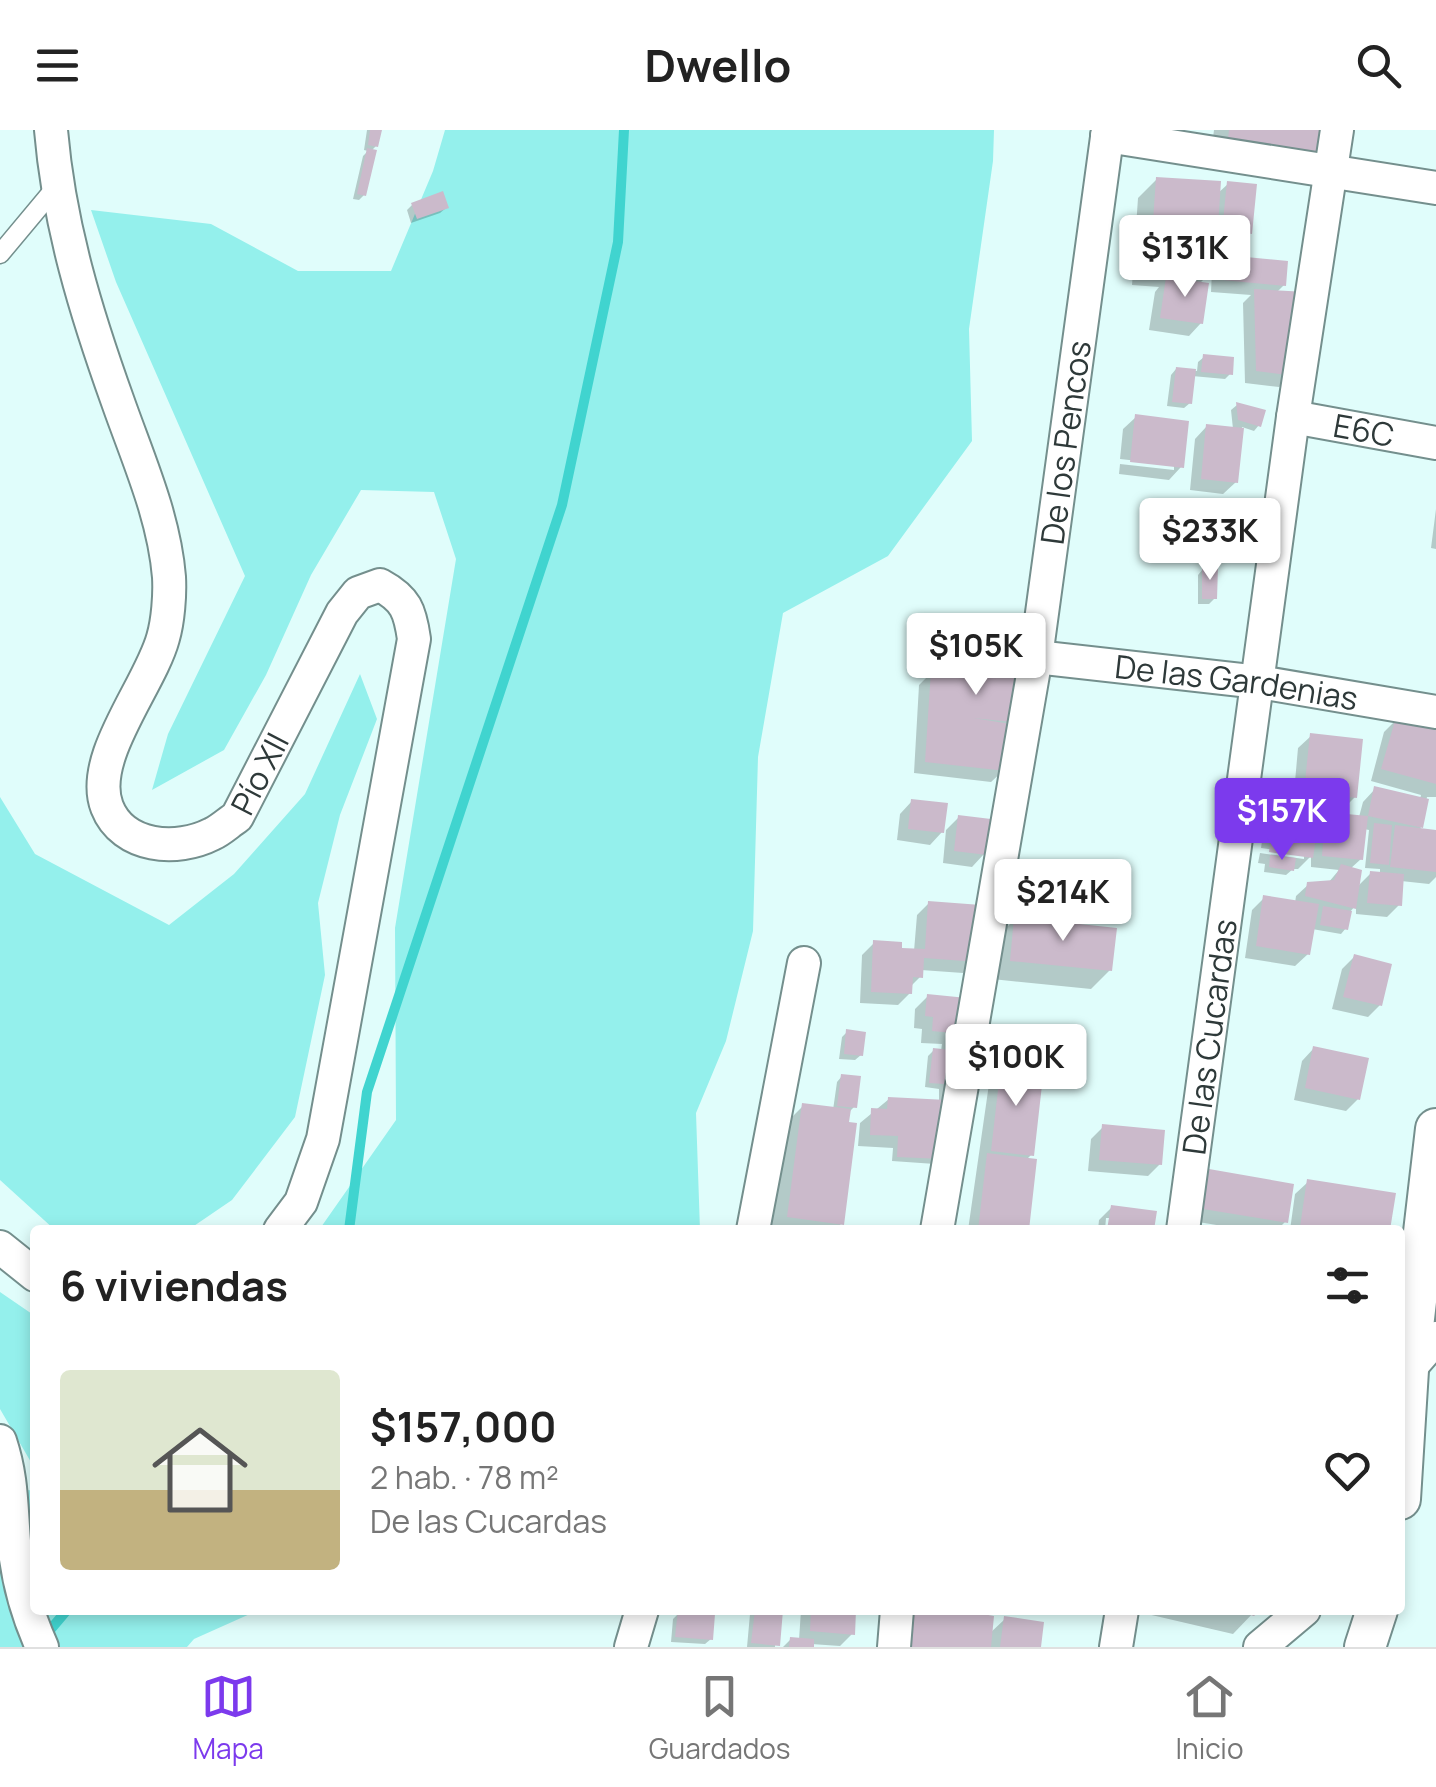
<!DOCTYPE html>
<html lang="es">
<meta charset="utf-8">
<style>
:root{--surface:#fff;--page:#f6f6f6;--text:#222;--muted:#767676;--line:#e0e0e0;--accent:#7c3aed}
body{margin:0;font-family:Manrope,sans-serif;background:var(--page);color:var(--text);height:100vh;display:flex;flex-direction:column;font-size:38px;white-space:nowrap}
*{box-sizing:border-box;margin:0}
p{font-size:32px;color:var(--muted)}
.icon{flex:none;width:55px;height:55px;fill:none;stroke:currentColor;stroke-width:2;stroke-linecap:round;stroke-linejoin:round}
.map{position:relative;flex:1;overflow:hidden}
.side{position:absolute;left:30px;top:1095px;width:1375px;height:390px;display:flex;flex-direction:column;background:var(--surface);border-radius:10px;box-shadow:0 5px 15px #0003}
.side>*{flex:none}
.price{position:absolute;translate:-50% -85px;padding:0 22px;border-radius:10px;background:#fff;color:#222;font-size:32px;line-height:65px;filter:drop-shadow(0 2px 5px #0008)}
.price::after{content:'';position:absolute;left:50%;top:60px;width:30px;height:22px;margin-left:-15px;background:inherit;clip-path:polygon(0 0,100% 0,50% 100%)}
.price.active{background:var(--accent);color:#fff}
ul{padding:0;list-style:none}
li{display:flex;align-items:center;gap:30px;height:250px;padding:0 30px}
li+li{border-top:2px solid var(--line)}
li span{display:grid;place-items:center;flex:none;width:280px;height:200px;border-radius:10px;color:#555}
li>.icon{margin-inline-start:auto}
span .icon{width:120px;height:120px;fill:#fffc;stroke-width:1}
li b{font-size:42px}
h2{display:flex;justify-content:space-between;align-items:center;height:120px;padding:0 30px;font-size:42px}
header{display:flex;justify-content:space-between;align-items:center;height:130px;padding:0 30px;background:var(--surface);font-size:45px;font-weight:700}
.dock{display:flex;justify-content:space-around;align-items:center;height:140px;border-top:2px solid var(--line);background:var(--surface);font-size:28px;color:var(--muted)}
.dock a{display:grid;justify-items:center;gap:5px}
.dock .active{color:var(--accent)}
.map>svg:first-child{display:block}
.green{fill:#94f0ec}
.shadow{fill:#0003;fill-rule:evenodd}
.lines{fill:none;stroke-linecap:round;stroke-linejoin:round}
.stream{stroke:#40d4cf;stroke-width:10}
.building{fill:#cbbacb}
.service-casing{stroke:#748f8d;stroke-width:21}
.minor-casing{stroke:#748f8d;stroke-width:36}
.tertiary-casing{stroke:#748f8d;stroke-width:44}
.service{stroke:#fff;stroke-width:18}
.minor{stroke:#fff;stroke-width:32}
.tertiary{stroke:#fff;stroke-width:40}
.labels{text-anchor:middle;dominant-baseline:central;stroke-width:8;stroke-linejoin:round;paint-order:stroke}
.street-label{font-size:32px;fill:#2e3939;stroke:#e0fdfb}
</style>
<header><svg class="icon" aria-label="menu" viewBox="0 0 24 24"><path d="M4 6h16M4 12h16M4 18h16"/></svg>Dwello<svg class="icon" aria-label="search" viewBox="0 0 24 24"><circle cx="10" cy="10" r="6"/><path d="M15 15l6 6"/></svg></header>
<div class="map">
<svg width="1436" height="1517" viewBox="0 0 1436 1517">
<rect width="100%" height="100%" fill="#e0fdfb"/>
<path class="green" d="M445 0H994L993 31 969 199 972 311 888 426 783 483 758 627 753 801 726 911 696 983 700 1100H319L396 990 395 798 456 429 434 362 361 360 311 445 266 545 224 620 152 660 168 604 245 446 116 152 91 80 211 94 298 141H391L433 41Z
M360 544 377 589 340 685 318 773 325 845 295 987 232 1070 188 1100H55L0 1050V667L35 724 169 795 234 744 305 664Z
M0 1162 35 1186V1339L0 1279Z
M0 1356 35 1361V1480H259L194 1509 187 1517H0Z"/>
<path class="shadow" d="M367 0H379L376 16 371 21 364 65 359 70 353 69 363 26 368 21 364 20Z
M1214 0H1322L1209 36Z
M1157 49 1218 63 1228 54 1250 103 1245 108 1243 129 1284 155 1276 163 1291 245 1279 257 1245 253 1243 173 1251 165 1211 162 1212 141 1199 154 1201 193 1189 206 1149 200 1155 162 1159 157 1132 155 1138 68Z
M412 75 446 78 440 83 411 93 407 80Z
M1204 227 1230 244 1225 249 1192 246 1190 273 1184 278 1167 276 1171 245 1176 239 1197 241 1198 232Z
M1237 275 1259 295 1254 301 1242 297 1236 352 1223 364 1190 360 1195 309 1207 296 1233 299 1231 280Z
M1136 287 1181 337 1169 350 1119 344 1120 334 1174 340V335L1120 329 1123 299Z
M1436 379V419L1431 418Z
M1203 439 1215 468 1209 474H1198V445Z
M963 489 1009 590 1005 595 1004 640 991 652 914 643 919 555 932 542 947 544 951 502Z
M1396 590 1436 601V667H1427L1420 701 1436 703V747L1429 754 1401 751 1399 775 1387 787 1356 784V775L1349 783 1346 798 1341 804 1312 799 1308 824 1295 836 1245 828 1252 780 1264 768 1295 773 1296 766 1309 754 1328 753 1339 740 1311 737V726L1298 739H1293L1286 745 1264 742 1265 734 1258 733 1260 723 1304 729V724L1261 718 1265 689 1277 677 1315 696 1326 685 1359 687 1363 672 1375 659 1420 669 1421 665 1371 651 1384 602ZM1364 699 1369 700 1365 738 1380 739V744L1371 743 1357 757 1350 739 1361 729Z
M1311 606 1355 667 1343 679 1293 674 1298 618Z
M912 671 942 702 930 715 897 710 900 684Z
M959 687 984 724 972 737 943 733 946 700Z
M929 773 975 830 963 843 921 840 920 847 910 857V863L898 875 860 873 862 825 874 813 914 821 917 785Z
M1015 789 1110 840 1091 859 992 849 996 808Z
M1354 827 1380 875 1368 887 1332 879 1342 839Z
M928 866 961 910 949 922 957 923 935 1034 892 1031 893 1018 858 1016 860 993 889 969 939 972V959L925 957 928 926 933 921H941L942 914 921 913 922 899 914 898 915 879Z
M847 902 861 925 855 930 839 929 842 907Z
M1314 918 1358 969 1346 981 1294 970 1302 931Z
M1003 927 1023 955 1031 1025 1026 1030V1100H968L991 940Z
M842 946 854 977 847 984 841 1094 835 1100H770L784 995 803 976 833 980 837 952Z
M1103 997 1160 1034 1148 1046 1088 1041 1091 1009Z
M1210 1042 1285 1092 1277 1100H1247L1192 1091 1198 1054Z
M1308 1052 1388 1100H1290L1295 1064Z
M1112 1077 1152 1100H1110L1112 1088H1106L1105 1100H1098L1099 1090Z
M747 1480H776L775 1517H747L750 1484 754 1481Z
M801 1480H854L852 1504 840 1516 811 1514V1517H783L791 1509 799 1510Z
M914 1480H958L990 1503 1005 1489 1038 1517H900L903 1491Z
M1130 1480H1256L1233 1504Z
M679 1483 711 1509 705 1514 671 1512 673 1489Z"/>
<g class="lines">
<path class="stream" d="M349 1100 367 962 562 375 618 112 624 0
M45 1506 67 1480"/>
</g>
<path class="building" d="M370 0H382L378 17 368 15Z
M1229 0H1324L1320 31 1227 18Z
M367 18 377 20 366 66 357 64Z
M1156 47 1221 51 1215 142 1150 137Z
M1227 51 1257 54 1252 104 1222 101Z
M443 61 449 78 417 89 411 73Z
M1225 106 1248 107 1246 127 1288 131 1286 156 1222 150Z
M1166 147 1209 153 1203 194 1160 188Z
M1254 159 1307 162 1294 246 1256 241Z
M1203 224 1234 227 1233 245 1201 242Z
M1176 237 1196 239 1192 274 1172 272Z
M1236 272 1266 280 1261 297 1238 290Z
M1135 284 1189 291 1184 338 1130 332Z
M1206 294 1244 298 1238 353 1201 349Z
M1202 437H1218L1217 469H1202Z
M962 487 1022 492 1012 592 973 588 1011 594 1006 641 925 632 931 540 957 542Z
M1396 587 1436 598V654L1381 639Z
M1310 603 1363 609 1357 668 1304 662Z
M1374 656 1429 669 1423 698 1368 686Z
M911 669 948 673 944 703 908 699Z
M1276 674 1320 681 1313 728 1269 722Z
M1325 682 1368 686 1363 730 1322 726Z
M958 685 991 689 987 725 954 721Z
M1374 693 1392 695 1389 735 1370 733Z
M1395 695 1436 700V742L1390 737Z
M1270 725 1296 728 1294 741 1269 737Z
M1341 734 1362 740 1356 779 1305 766 1307 752 1334 750Z
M1370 741 1404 744 1402 776 1367 773Z
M1263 765 1319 774 1310 825 1256 816Z
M928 771 981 775 978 832 924 828 923 848 913 847 912 864 871 862 873 810 902 812V818L925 819Z
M1323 776 1352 781 1348 800 1320 795Z
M1014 787 1117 798 1112 841 1010 831Z
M1354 824 1392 834 1382 876 1343 867Z
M927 864 967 868 964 911 952 909 953 903 932 901 933 887 925 886Z
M846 899 866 902 863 926 844 924Z
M1313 916 1369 928 1360 970 1305 958Z
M933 918 960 921 955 965 943 963 944 954 929 953Z
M1002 925 1029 928 1026 953 1042 955 1034 1026 991 1021Z
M841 944 861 946 857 978 837 976Z
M888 967 947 970 943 1029 897 1027 898 1006 870 1005 871 978 887 979Z
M802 973 851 979 849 992 857 993 844 1095 787 1087Z
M1102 994 1165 1000 1162 1035 1099 1030Z
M987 1023 1037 1029 1029 1100H978Z
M1209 1039 1294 1054 1288 1093 1203 1079Z
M1307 1049 1396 1063 1390 1100H1322L1300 1097Z
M1111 1075 1157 1081 1154 1100H1107Z
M678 1480 715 1484 713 1510 675 1507Z
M755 1480H783L780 1516 751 1513Z
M811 1480H856L855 1505 810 1501Z
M914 1480H960L994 1486 991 1517H910Z
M1234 1480H1260L1254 1486Z
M1004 1486 1044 1492 1041 1517H1000Z
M790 1507 814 1509V1517H789Z"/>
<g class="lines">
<defs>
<path id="service" d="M0 124 56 57"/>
<g id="minor">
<path id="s1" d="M51 0C59 95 86 183 118 272 138 329 164 386 169 447 170 465 168 491 163 508 150 556 88 628 107 677 123 718 177 722 212 704 221 700 229 692 237 687L342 483 358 463 380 455C406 469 410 481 414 509L323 1009 301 1072 280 1100"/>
<path d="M1107 6 1436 58"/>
<path id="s2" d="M1293 287 1436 313"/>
<path id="s3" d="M1036 527 1259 552 1436 582"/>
<path d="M753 1100 804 833"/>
<path id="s4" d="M937 1100 1036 527 1108 0"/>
<path id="s5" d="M1183 1100 1293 287 1337 0"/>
<path d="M0 1117 35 1145"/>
<path d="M1408 1240 1436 1208"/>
<path d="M0 1311C12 1347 11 1374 14 1411 17 1448 27 1484 42 1517"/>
<path d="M631 1517 642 1480"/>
<path d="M894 1517 897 1480"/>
<path d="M1116 1517 1122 1480"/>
<path d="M1260 1517 1304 1480"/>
</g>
<path id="tertiary" d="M1400 1369 1408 1240 1436 999
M1365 1517 1377 1480"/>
</defs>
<use href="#service" class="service-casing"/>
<use href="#minor" class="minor-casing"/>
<use href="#tertiary" class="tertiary-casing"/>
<use href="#service" class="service"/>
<use href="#minor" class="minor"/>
<use href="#tertiary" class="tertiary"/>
</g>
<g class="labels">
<g class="street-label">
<text stroke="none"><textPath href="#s2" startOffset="72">E6C</textPath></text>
<text stroke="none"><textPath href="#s4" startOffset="798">De los Pencos</textPath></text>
<text stroke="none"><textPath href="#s3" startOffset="202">De las Gardenias</textPath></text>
<text stroke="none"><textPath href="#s1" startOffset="908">Pío XII</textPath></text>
<text stroke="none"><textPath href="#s5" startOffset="195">De las Cucardas</textPath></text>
</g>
</g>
</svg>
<b class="price" style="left:1185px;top:170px">$131K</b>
<b class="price" style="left:1210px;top:453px">$233K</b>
<b class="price" style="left:976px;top:568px">$105K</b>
<b class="price active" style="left:1282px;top:733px">$157K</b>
<b class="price" style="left:1063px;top:814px">$214K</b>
<b class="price" style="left:1016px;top:979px">$100K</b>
<section class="side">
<h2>6 viviendas<svg class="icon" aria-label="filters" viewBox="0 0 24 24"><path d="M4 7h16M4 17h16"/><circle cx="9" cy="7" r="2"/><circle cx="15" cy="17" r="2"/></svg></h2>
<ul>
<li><span style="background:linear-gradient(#dfe7d0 60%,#c2b280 0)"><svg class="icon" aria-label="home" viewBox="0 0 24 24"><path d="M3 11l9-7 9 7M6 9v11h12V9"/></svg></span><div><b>$157,000</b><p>2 hab. · 78 m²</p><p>De las Cucardas</p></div><svg class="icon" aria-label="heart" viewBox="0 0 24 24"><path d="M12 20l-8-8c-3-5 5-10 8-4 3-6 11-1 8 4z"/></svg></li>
</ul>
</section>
</div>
<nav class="dock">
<a class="active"><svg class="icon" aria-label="map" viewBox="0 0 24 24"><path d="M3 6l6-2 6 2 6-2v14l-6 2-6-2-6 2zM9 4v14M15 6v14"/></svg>Mapa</a>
<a><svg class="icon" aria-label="saved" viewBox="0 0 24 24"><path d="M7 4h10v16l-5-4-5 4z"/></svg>Guardados</a>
<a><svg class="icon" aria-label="home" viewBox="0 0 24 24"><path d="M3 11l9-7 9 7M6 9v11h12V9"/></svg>Inicio</a>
</nav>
